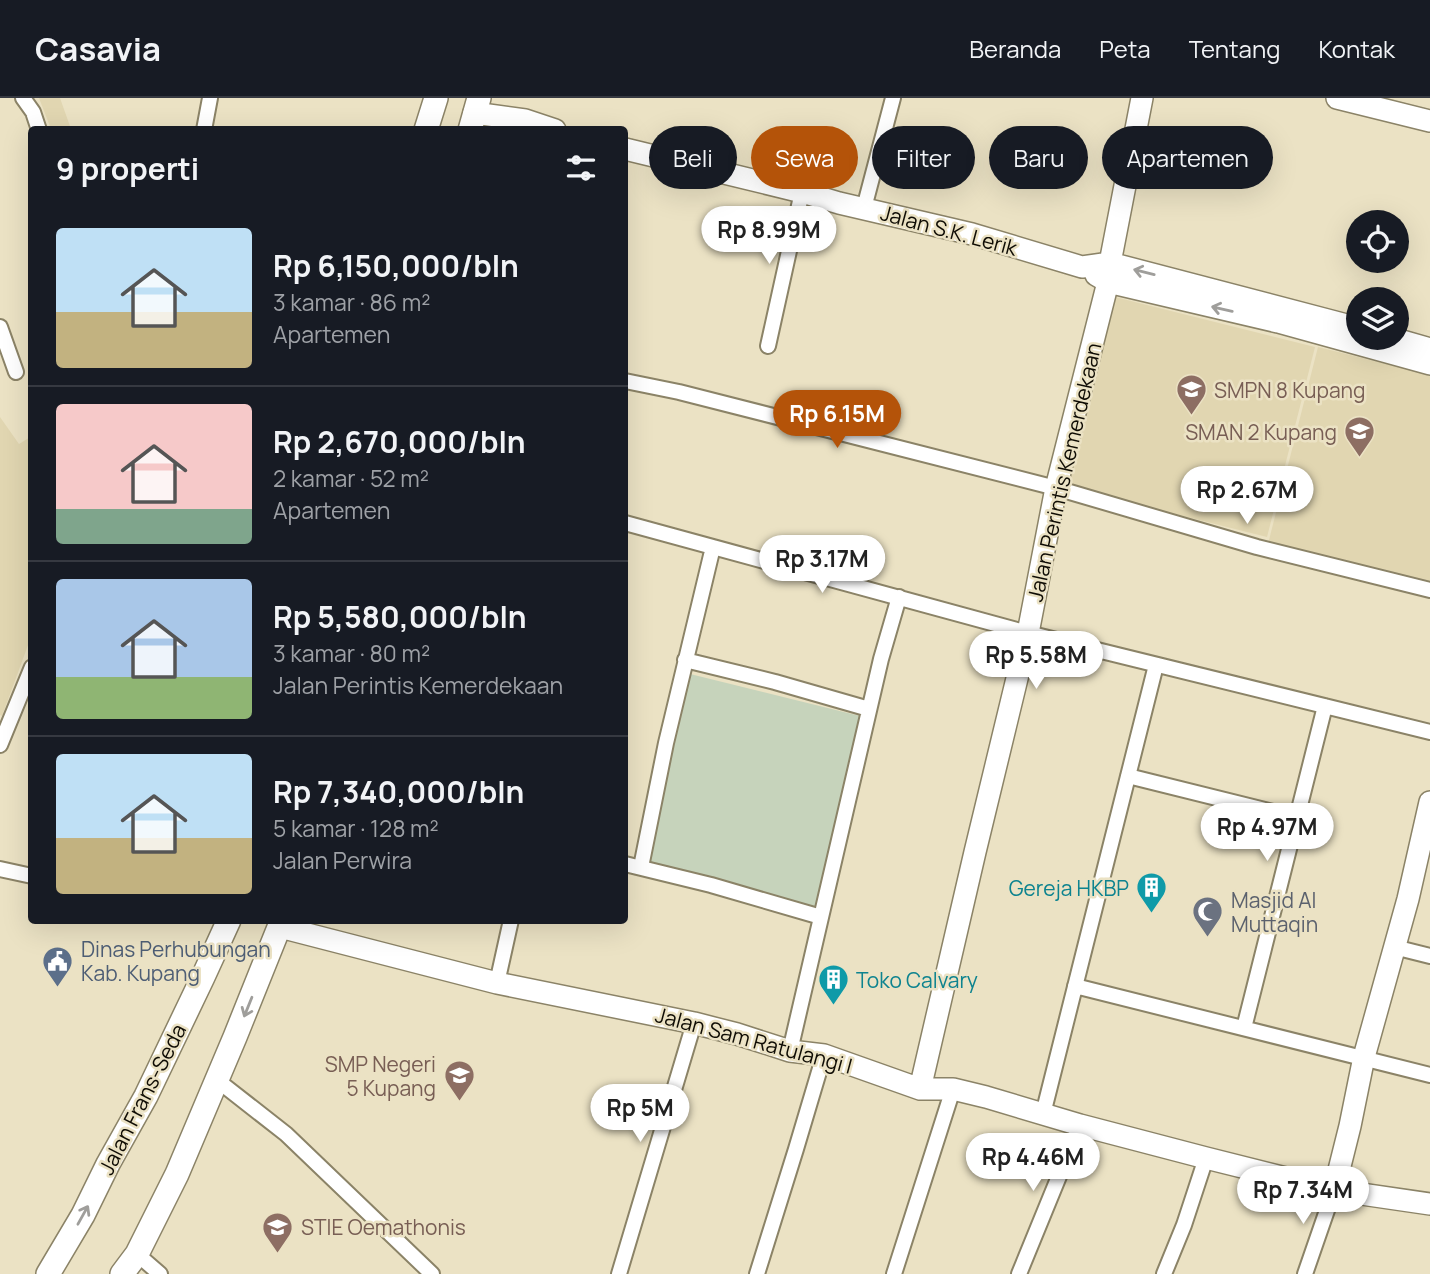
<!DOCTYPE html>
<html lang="id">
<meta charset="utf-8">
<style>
:root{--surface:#171b24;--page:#20242c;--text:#f1f3f6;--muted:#9ea1a6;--line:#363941;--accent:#b45309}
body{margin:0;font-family:Manrope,sans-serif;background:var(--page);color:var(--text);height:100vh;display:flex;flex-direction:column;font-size:26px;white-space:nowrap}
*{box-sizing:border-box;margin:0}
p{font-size:23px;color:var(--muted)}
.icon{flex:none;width:38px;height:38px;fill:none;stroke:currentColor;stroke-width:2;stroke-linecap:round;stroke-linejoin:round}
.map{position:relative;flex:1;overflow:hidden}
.side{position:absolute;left:28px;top:28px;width:600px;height:798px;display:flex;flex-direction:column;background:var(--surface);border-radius:7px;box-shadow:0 7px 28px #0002}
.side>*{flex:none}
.top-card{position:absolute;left:649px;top:28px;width:665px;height:63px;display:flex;gap:14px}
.fabs{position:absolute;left:1346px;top:112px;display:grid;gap:14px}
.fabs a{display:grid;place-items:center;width:63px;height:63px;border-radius:50%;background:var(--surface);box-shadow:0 7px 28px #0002;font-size:35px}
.price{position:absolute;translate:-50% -60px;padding:0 16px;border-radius:24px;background:#fff;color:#222;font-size:23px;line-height:46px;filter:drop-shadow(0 2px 4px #0008)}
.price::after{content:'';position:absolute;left:50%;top:42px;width:21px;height:16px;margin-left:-10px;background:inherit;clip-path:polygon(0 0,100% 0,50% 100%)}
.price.current{background:var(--accent);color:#fff}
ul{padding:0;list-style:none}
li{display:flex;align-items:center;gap:21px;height:175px;padding:0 28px}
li+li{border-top:2px solid var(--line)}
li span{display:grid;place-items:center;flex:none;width:196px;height:140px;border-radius:7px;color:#555}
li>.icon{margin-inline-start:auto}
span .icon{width:84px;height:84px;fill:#fffc;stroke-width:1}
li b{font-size:30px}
h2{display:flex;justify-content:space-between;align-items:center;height:84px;padding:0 28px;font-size:30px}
.chip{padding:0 24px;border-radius:32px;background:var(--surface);box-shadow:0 7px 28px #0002;font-size:24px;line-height:63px}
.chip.current{background:var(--accent);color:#fff}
header{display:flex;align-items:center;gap:42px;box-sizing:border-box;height:98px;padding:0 35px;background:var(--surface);border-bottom:2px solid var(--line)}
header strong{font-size:33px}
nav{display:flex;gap:38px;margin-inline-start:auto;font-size:24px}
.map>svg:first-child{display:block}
.built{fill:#e1d6b1}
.green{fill:#c6d3bb}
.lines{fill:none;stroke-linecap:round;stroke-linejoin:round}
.street-casing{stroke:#8b8367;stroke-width:18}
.secondary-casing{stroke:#8b8367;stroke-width:24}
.primary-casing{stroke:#8b8367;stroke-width:26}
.street{stroke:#fff;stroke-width:14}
.secondary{stroke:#fff;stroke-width:21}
.primary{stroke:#fff;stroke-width:23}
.oneway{stroke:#9f9e9b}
.labels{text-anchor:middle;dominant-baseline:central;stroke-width:5;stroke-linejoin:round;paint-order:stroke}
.street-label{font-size:21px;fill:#0f0c04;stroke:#ebe2c4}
.education-label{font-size:21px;fill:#785e54;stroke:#ebe2c4;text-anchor:start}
.culture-label{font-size:21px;fill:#0d838f;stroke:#ebe2c4;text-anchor:end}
.worship-label{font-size:21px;fill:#5b616d;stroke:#ebe2c4;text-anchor:start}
.service-label{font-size:21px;fill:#4e5e75;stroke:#ebe2c4;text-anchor:start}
</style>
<header>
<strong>Casavia</strong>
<nav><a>Beranda</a><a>Peta</a><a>Tentang</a><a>Kontak</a></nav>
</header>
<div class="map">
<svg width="1430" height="1176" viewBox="0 0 1430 1176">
<rect width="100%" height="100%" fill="#ebe2c4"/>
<path class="built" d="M39 0H60L71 31H51Z
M1115 199 1315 249 1267 439 1067 389Z
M1318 249 1430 277V486L1268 446Z
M0 319 19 346 32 338 31 539 2 618 0 617Z"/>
<path class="green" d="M682 574 860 618 814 816 642 775Z"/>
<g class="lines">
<defs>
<path id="street" d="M23 0 33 14 39 32
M204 32 210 0
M864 110 893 0
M0 229 16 274
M768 248 802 94
M625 283 679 294 1056 390 1257 449 1430 492
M625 425 1028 535 1430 634
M685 562 775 584 869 611
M0 647 32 569
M1128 678 1297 720
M625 766 711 787 821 819
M641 769 666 645 713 449
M0 771 32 778
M1394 849 1430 858
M497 885 511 822
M1075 888 1430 977
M1244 930 1325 608
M790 953 881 561 899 499
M217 982 286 1036 432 1176
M1043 1016 1156 567
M137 1156 160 1176
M619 1176 694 925
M757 1176 796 1051 824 957
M894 1176 953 991
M1019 1176 1080 1027
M1164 1176 1184 1127 1206 1060
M1305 1176 1334 1092"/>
<path id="secondary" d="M1337 0 1430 23
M474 15 525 22 555 32
M625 51 802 94 839 105 972 136 1082 169 1110 165 1358 230
M1096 177 1108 184 1278 224 1430 266
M1392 240 1430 251
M280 829 497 885 694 925 737 936 790 953 824 957 920 991H953L986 999 1080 1027 1206 1060 1334 1092 1430 1106
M920 991 975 754 1028 535 1056 390 1108 184 1110 165 1142 0
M1334 1092 1350 1028 1364 959 1408 801 1430 704"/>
<path id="primary" d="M426 32 436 0
M470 32 479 0
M48 1176 83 1117 108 1066 146 998 203 879 229 822
M122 1176 137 1156 177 1076 235 939 282 822"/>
</defs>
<use href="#street" class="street-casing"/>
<use href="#secondary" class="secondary-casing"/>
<use href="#primary" class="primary-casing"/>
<use href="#street" class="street"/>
<use href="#secondary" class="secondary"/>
<use href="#primary" class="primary"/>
</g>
<defs><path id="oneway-shaft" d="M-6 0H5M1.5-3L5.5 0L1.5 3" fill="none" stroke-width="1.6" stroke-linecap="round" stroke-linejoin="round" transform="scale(1.75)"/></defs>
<g class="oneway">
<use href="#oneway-shaft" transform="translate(1144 174) rotate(-166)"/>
<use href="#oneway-shaft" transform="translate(1222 211) rotate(-167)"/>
<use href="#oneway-shaft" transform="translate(248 909) rotate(112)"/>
<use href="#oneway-shaft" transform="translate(83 1117) rotate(-61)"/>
</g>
<defs>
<symbol id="school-pin" viewBox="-11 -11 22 30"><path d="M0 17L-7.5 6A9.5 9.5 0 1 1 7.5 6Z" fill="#8d6e63" stroke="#ebe2c4"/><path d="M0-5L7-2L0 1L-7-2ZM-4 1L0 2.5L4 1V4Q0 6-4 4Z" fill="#fff"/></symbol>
<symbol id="building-pin" viewBox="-11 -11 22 30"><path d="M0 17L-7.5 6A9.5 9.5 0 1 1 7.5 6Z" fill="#0f9aa8" stroke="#ebe2c4"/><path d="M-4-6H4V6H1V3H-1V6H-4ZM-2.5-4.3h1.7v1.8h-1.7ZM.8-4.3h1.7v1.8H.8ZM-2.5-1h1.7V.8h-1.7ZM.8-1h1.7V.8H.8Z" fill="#fff"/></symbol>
<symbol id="mosque-pin" viewBox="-11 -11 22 30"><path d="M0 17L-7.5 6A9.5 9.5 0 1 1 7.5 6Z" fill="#6b7280" stroke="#ebe2c4"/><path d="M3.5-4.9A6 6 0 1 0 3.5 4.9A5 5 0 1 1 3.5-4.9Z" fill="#fff"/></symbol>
<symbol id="civic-pin" viewBox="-11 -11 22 30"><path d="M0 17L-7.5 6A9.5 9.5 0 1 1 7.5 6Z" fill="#5c6f8a" stroke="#ebe2c4"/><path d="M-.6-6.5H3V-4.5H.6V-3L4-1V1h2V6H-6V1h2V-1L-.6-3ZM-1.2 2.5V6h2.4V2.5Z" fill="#fff"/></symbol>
</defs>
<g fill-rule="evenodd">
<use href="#school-pin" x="1174" y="274" width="35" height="47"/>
<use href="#school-pin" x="1342" y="316" width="35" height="47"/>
<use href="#building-pin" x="1134" y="772" width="35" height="47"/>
<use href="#mosque-pin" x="1190" y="796" width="35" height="47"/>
<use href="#civic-pin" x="40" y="846" width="35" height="47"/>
<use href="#building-pin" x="816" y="864" width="35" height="47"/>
<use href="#school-pin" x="442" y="960" width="35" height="47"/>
<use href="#school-pin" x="260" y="1112" width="35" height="47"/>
</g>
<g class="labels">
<g class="street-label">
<text transform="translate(949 132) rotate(15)">Jalan S.K. Lerik</text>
<text transform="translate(1064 374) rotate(-77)">Jalan Perintis Kemerdekaan</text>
<text transform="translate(754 942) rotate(15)">Jalan Sam Ratulangi I</text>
<text transform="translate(142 1001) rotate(-63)">Jalan Frans-Seda</text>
</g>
<g class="education-label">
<text x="1214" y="292">SMPN 8 Kupang</text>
<text x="1337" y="334" text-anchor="end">SMAN 2 Kupang</text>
<text x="436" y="966" text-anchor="end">SMP Negeri<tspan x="436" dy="24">5 Kupang</tspan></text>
<text x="301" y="1129">STIE Oemathonis</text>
</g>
<g class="culture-label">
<text x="1129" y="790">Gereja HKBP</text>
<text x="856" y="882" text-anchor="start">Toko Calvary</text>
</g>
<g class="worship-label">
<text x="1231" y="802">Masjid Al<tspan x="1231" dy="24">Muttaqin</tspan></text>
</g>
<g class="service-label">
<text x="81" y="851">Dinas Perhubungan<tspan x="81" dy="24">Kab. Kupang</tspan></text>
</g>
</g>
</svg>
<div class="fabs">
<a><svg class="icon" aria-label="locate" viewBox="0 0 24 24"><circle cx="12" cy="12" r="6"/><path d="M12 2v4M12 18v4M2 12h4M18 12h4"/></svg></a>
<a><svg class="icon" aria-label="layers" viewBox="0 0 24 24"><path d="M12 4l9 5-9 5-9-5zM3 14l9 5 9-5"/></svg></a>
</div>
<b class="price" style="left:769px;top:168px">Rp 8.99M</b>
<b class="price current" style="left:837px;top:352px">Rp 6.15M</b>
<b class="price" style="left:1247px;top:428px">Rp 2.67M</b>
<b class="price" style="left:822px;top:497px">Rp 3.17M</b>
<b class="price" style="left:1036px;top:593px">Rp 5.58M</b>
<b class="price" style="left:1267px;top:765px">Rp 4.97M</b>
<b class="price" style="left:640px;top:1046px">Rp 5M</b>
<b class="price" style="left:1033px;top:1095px">Rp 4.46M</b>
<b class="price" style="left:1303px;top:1128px">Rp 7.34M</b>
<div class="top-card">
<a class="chip">Beli</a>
<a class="chip current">Sewa</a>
<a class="chip">Filter</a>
<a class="chip">Baru</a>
<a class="chip">Apartemen</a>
</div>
<section class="side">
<h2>9 properti<svg class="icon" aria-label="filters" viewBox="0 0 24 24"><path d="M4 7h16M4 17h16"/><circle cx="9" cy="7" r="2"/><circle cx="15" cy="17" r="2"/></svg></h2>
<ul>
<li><span style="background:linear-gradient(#bfe0f5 60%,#c2b280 0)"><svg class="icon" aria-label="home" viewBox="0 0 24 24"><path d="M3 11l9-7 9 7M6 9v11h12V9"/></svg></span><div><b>Rp 6,150,000/bln</b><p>3 kamar · 86 m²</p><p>Apartemen</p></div></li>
<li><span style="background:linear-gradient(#f6c9c9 75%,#7fa58c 0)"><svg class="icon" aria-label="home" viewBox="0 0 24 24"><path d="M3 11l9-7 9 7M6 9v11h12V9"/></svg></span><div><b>Rp 2,670,000/bln</b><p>2 kamar · 52 m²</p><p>Apartemen</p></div></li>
<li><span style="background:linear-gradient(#a9c7e8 70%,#8fb573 0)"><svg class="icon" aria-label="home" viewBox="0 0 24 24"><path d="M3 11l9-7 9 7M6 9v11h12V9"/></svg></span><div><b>Rp 5,580,000/bln</b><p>3 kamar · 80 m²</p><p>Jalan Perintis Kemerdekaan</p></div></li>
<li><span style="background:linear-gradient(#bfe0f5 60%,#c2b280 0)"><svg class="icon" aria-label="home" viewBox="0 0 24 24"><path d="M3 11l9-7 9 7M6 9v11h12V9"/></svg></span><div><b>Rp 7,340,000/bln</b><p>5 kamar · 128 m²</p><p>Jalan Perwira</p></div></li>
</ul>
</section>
</div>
